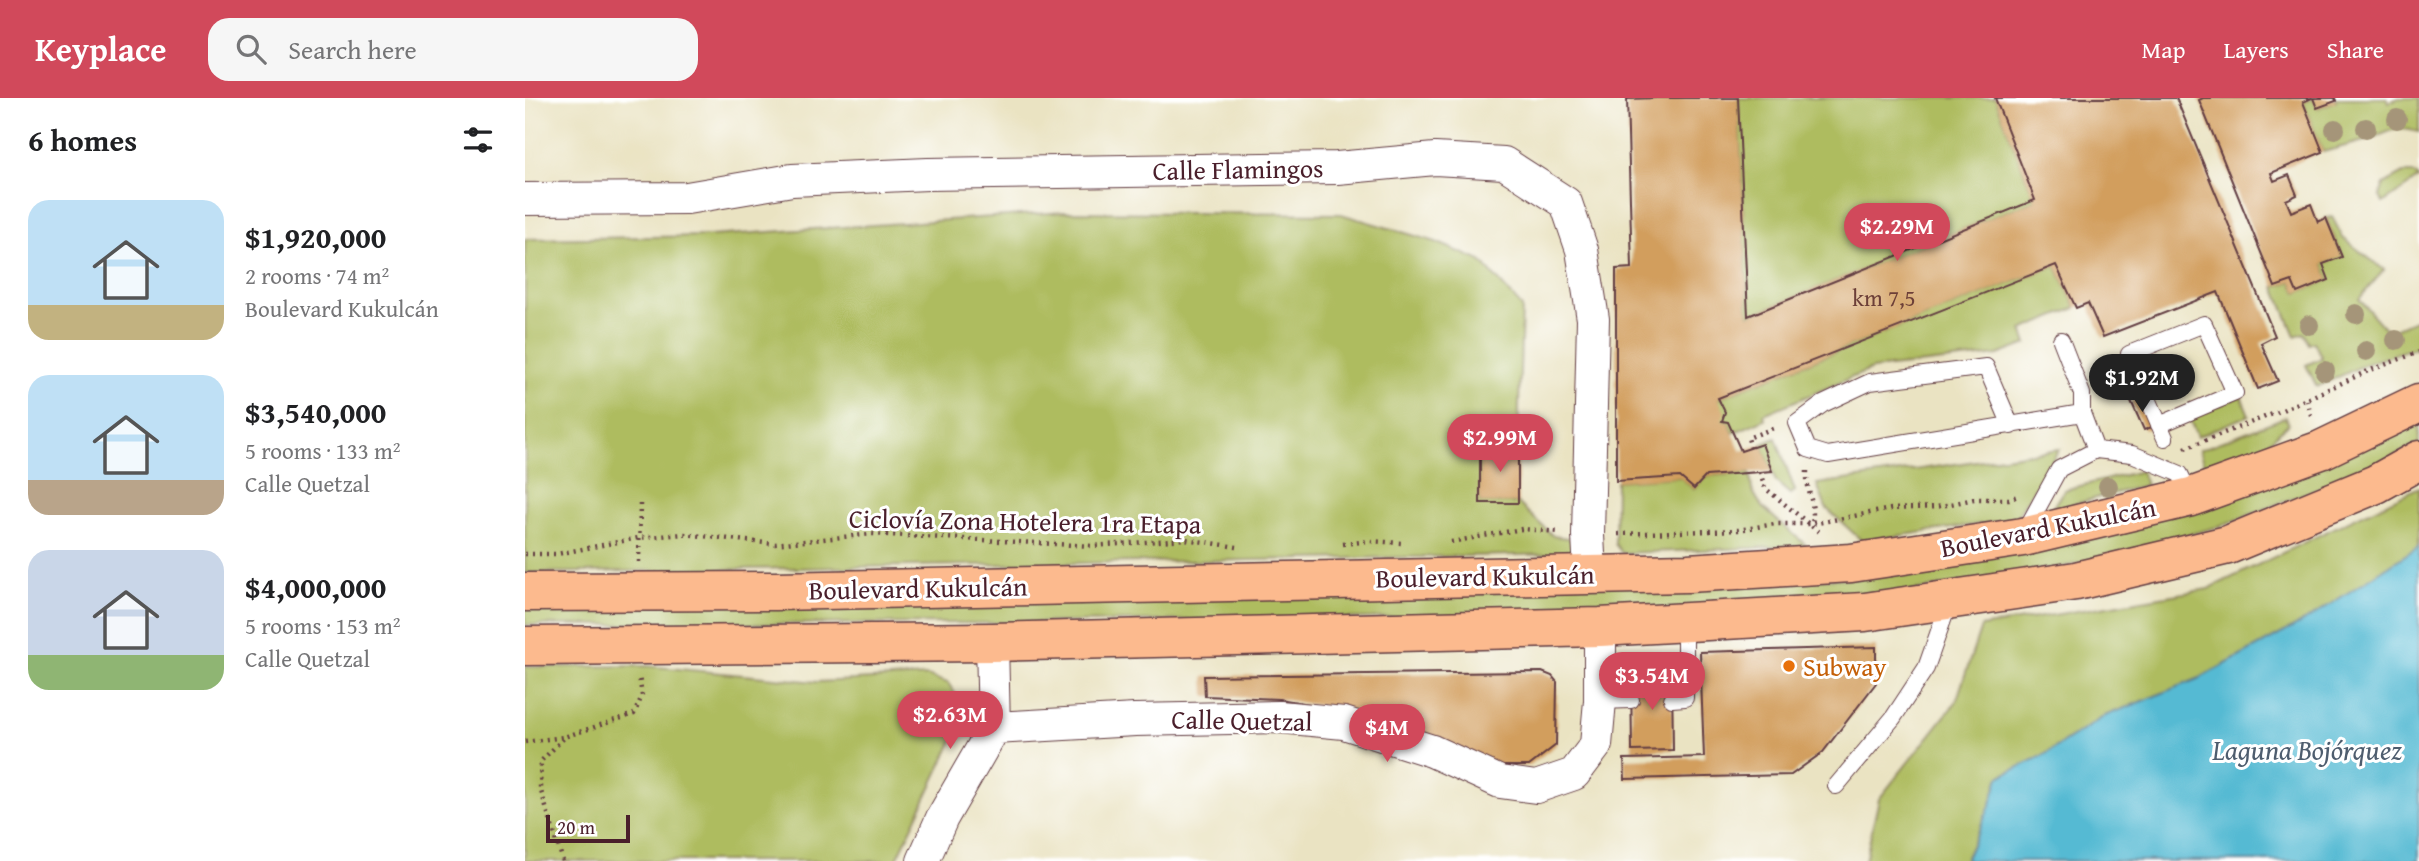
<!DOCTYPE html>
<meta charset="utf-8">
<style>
:root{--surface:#fff;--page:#f6f6f6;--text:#202124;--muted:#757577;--accent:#d1495b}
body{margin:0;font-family:"Gentium Book Plus",serif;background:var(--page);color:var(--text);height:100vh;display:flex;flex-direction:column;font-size:26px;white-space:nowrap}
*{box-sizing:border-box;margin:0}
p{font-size:23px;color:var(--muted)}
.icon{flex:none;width:38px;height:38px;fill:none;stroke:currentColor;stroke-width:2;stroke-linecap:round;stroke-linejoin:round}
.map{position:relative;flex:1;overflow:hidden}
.sheet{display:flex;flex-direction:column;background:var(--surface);width:525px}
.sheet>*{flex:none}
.scale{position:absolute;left:21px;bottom:18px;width:84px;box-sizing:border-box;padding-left:7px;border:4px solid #4a1f2b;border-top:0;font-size:19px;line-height:24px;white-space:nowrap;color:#4a1f2b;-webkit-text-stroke:5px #fff;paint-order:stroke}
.price{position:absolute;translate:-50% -60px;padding:0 16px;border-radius:24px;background:var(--accent);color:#fff;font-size:23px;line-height:46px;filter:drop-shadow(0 2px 4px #0008)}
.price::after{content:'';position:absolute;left:50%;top:42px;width:21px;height:16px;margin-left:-10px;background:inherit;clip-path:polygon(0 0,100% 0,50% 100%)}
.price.current{background:#222;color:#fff}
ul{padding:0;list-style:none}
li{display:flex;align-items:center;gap:21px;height:175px;padding:0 28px}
li span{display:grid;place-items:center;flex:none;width:196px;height:140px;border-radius:21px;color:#555}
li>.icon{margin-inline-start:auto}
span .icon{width:84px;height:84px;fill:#fffc;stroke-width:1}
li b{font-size:30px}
h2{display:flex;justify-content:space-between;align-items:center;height:84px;padding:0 28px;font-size:30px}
header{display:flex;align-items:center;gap:42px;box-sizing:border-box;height:98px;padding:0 35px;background:var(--accent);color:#fff}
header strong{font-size:33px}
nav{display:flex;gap:38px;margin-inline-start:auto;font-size:24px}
.search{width:490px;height:63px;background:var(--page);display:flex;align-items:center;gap:18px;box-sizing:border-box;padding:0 24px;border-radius:21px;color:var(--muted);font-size:26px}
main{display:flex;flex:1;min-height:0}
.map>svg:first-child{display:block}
.green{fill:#aebc5f;stroke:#7c6e45;stroke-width:2}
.water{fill:#55bad3;stroke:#506c7f;stroke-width:2}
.building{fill:#d29e5d}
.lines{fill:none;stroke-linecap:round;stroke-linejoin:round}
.lane-casing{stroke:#623c42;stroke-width:18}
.street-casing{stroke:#623c42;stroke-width:34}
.primary-casing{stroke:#623c42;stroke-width:41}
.path{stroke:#623c42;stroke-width:4.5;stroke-dasharray:2 5;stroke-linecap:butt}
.lane{stroke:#fff;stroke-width:16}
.street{stroke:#fff;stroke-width:32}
.primary{stroke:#fcba8e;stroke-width:38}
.tree{fill:#a59579}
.food-dot{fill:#e8710a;stroke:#fff;stroke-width:2.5}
.labels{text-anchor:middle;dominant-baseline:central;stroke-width:6;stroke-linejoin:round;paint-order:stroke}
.number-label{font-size:23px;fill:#6c3f38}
.street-label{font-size:26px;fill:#4a1f2b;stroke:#fff}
.food-label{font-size:26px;fill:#c56008;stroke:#fff;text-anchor:start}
.water-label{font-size:28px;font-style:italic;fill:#4e5d6e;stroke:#fff}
</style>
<header>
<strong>Keyplace</strong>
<div class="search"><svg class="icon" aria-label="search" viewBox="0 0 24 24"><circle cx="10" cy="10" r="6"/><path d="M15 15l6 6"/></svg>Search here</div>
<nav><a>Map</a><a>Layers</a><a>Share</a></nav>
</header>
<main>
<section class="sheet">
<h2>6 homes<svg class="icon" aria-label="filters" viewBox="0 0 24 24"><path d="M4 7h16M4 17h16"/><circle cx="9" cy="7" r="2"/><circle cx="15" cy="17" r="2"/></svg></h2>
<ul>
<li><span style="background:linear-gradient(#bfe0f5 75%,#c2b280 0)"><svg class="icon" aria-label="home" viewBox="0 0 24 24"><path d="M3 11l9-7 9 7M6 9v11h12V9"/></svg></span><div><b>$1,920,000</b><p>2 rooms · 74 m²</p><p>Boulevard Kukulcán</p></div></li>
<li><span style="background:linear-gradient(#bfe0f5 75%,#b9a48a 0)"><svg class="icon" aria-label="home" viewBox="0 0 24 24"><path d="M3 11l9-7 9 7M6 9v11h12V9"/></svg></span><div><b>$3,540,000</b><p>5 rooms · 133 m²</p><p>Calle Quetzal</p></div></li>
<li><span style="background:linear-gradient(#c9d6e8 75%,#8fb573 0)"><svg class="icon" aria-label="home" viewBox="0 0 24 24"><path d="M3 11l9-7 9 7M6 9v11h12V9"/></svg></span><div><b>$4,000,000</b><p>5 rooms · 153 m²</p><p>Calle Quetzal</p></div></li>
</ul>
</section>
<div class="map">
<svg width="1894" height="763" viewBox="0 0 1894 763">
<rect width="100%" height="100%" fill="#fff"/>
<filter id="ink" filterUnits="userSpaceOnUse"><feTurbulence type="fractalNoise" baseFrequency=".0143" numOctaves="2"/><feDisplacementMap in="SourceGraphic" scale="14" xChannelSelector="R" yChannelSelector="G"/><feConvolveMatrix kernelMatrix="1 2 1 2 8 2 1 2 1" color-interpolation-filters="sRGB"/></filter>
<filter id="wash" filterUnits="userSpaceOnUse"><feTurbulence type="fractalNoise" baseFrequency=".00686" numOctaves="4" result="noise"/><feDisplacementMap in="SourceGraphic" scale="28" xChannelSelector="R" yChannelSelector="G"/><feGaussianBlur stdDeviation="1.57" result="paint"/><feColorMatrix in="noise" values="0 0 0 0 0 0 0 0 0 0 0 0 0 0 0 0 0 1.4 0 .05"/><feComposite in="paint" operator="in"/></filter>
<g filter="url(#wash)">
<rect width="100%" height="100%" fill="#eae3c2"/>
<path class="green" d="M1213 0H1470L1510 102 1223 218Z
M1788 0 1793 10 1811 3 1810 0H1862L1864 4 1874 0H1894V34L1873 30 1843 42 1798 54 1778 4Z
M1879 75H1888L1894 80 1858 105 1855 98 1859 86Z
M540 114 816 116 911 144 956 163 997 209 993 339H977L976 357H955V405H993L1028 438 1050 441 1052 456 0 475V141L185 138Z
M1807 119 1818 140 1859 172 1834 201 1863 234 1894 220V246L1891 249 1841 266 1792 289 1781 267 1797 260 1789 244 1784 246 1779 235 1770 238 1750 189 1767 183 1772 195 1804 182 1798 166 1817 158 1801 120Z
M1531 167 1551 210 1497 232 1502 246 1473 257 1347 271 1239 316 1240 321 1208 335 1203 324 1197 323 1193 300Z
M1716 298 1724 317 1672 339 1664 320Z
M1760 319 1763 326 1734 353 1681 373 1674 352Z
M1894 324V345L1847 369 1696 428 1547 467 1339 501 1075 517 467 525 0 527V508L1335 480Z
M1251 340 1270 393 1265 396 1251 384 1237 346Z
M1534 351 1490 421 1337 443 1301 410 1292 386Z
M1616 373 1621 387 1526 412 1539 392Z
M1225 375 1227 392 1237 409 1282 448 1097 455 1090 446 1091 383 1155 379 1169 391 1181 378Z
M1894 389V448L1780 523 1675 581 1580 618 1519 657 1474 679 1466 706 1441 759 1443 763H1340L1354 701 1431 604 1456 529 1683 491Z
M122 568 292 584 402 578 423 585 437 606 435 628 371 763H0V569Z"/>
<path class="water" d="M1894 448V763H1443L1441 760 1466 706 1474 679 1519 657 1580 618 1675 580 1780 523Z"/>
<g id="blocks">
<path class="building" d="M1132 0H1213L1223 218 1510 102 1470 0H1651L1750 238 1736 245 1753 283 1733 291 1693 194 1578 239 1563 205 1551 210 1531 167 1193 300 1200 314 1197 323 1203 324 1216 353 1237 346 1247 373 1181 378 1169 391 1155 379 1091 383V171L1107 170 1102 1Z
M1678 0H1787L1778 4 1798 54 1746 75 1749 83 1764 77 1772 97 1761 102 1766 114 1786 106 1793 124 1801 120 1817 159 1798 166 1804 182 1772 195 1767 183 1750 189 1674 2Z
M1788 0H1810L1811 3 1792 10Z
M1615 300 1627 329 1619 332 1606 303Z
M976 339H993V405H955V356L976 357Z
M1351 549V585L1298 654 1266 677 1100 681 1099 661 1179 659 1175 554Z
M1017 574 1027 578 1032 584 1031 647 1004 668H975L835 614 754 601 680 598 679 578Z
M1106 576H1147L1148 652 1107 653Z"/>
</g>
</g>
<g filter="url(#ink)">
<use href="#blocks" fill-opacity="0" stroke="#623c42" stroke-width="2"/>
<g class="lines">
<defs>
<path id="lane" d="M1536 242 1557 296V315L1571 352
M1634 327 1710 295 1679 226 1604 256 1640 340
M1486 328 1461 269 1345 284 1298 306 1272 325 1283 351 1303 357 1557 315
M1499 435 1534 371 1571 352 1607 356 1655 376 1666 399
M1147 601 1160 600V525
M1075 603 1106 602
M1311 688 1368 620 1401 570 1425 502"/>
<path id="street" d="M0 101 162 100 267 82 403 76 812 70 910 61 979 65 1041 105 1057 152 1068 221 1063 437 1065 475
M469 630 610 622 755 619 819 625 907 653 975 684 1011 689 1049 676 1071 647 1075 603V529
M398 763 417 720 469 630 467 544"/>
<path id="primary" d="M0 494 250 493 1163 475 1326 465 1498 439 1666 399 1796 352 1894 305
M0 548 467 544 1075 529 1340 514 1551 483 1703 447 1851 386 1894 362"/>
</defs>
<use href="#lane" class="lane-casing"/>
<use href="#street" class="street-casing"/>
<use href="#primary" class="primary-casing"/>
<path class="path" d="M1782 302 1787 321
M1226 350 1223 340 1251 329
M1660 350 1753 314 1843 273 1894 254
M1282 373C1281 395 1291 405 1287 426
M1235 374 1240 390 1295 435
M1093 436 1213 432 1250 426H1287L1366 411 1412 409 1449 401H1484L1493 398
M926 444 997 431 1035 434
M818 446 844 443 876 445
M0 456H32L113 440 159 436 250 446 347 436 567 448 660 441 712 449
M114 464 115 405
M0 644 39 639 109 616 117 598 114 578
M38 763 15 690 16 663 39 640"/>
<use href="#lane" class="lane"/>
<use href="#street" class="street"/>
<use href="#primary" class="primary"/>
</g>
<g class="tree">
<circle cx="1872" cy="21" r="10"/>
<circle cx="1841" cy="30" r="10"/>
<circle cx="1810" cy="31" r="10"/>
<circle cx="1831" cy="216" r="10"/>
<circle cx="1784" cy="227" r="10"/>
<circle cx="1871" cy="242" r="10"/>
<circle cx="1841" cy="253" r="10"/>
<circle cx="1800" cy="273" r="10"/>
<circle cx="1583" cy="388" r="10"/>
</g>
</g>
<circle class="food-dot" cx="1264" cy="568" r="7"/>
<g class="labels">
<g class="number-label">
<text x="1359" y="199">km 7,5</text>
</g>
<g class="street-label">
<text transform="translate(713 71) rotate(-1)">Calle Flamingos</text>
<text transform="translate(500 423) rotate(1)">Ciclovía Zona Hotelera 1ra Etapa</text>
<text transform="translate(1523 429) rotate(-11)">Boulevard Kukulcán</text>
<text transform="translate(960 478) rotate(-1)">Boulevard Kukulcán</text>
<text transform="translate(393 490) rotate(-1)">Boulevard Kukulcán</text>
<text transform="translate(717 622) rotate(1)">Calle Quetzal</text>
</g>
<g class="food-label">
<text x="1278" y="568">Subway</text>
</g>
<g class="water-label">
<text x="1782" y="651">Laguna Bojórquez</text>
</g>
</g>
</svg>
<div class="scale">20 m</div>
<b class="price" style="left:1372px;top:165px">$2.29M</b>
<b class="price current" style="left:1617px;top:316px">$1.92M</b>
<b class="price" style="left:975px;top:376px">$2.99M</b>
<b class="price" style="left:1127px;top:614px">$3.54M</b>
<b class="price" style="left:425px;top:653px">$2.63M</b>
<b class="price" style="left:862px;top:666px">$4M</b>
</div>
</main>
